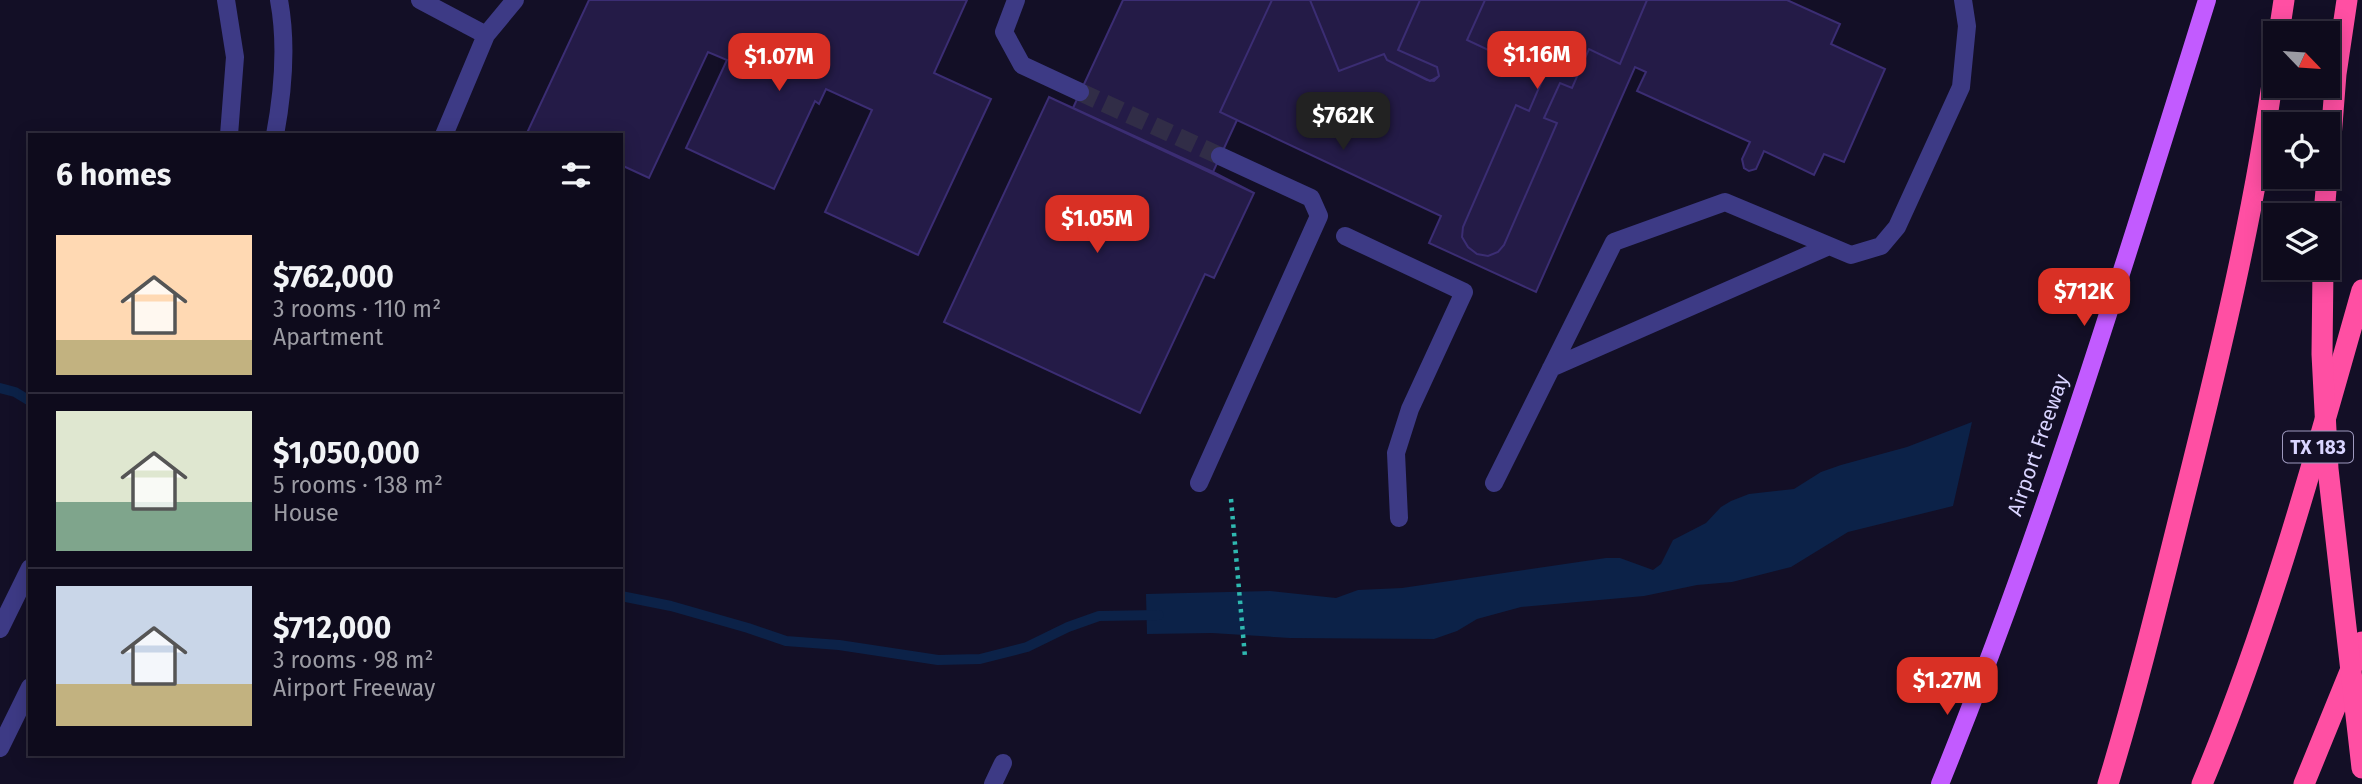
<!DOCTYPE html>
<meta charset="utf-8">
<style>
:root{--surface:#0e0b1c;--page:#1c1929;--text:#f1f3f6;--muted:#9b9ba3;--line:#2e2b3b;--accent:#d93025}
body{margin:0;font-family:"Fira Sans",sans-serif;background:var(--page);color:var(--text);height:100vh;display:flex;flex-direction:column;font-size:26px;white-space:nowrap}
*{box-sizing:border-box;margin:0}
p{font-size:23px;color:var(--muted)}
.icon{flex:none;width:38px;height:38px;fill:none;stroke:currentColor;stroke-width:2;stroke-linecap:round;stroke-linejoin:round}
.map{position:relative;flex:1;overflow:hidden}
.side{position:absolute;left:28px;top:133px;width:595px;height:623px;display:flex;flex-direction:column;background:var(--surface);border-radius:0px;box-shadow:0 4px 18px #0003,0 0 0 2px var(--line)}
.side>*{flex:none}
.needle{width:46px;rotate:115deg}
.fabs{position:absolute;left:2263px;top:21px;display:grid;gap:14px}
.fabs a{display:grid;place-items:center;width:77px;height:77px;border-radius:0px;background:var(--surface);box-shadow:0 4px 18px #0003,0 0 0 2px var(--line);font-size:35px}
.price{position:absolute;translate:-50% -60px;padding:0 16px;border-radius:14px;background:var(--accent);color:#fff;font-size:23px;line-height:46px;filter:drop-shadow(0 2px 4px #0008)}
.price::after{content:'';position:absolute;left:50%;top:42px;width:21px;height:16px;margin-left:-10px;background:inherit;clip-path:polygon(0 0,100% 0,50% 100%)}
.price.on{background:#222;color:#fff}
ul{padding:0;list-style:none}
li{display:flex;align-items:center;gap:21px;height:175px;padding:0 28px}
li+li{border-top:2px solid var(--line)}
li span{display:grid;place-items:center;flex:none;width:196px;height:140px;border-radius:0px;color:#555}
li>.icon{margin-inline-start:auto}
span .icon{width:84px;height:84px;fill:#fffc;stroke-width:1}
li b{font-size:30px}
h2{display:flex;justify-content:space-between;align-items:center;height:84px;padding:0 28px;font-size:30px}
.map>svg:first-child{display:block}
.water{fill:#0c2248}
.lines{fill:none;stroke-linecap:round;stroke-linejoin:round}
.stream{stroke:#0c2248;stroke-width:10}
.building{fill:#241b47;stroke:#3b2d73;stroke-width:2}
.minor-tunnel{stroke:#312d47;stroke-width:18;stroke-dasharray:18 9;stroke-linecap:butt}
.path{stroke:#2fb8b0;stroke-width:4.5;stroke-dasharray:3.5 5;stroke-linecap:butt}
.minor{stroke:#3d3a85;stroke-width:18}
.major{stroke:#c25bff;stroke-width:18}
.highway{stroke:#ff4fa3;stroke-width:21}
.highway-bridge{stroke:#ff4fa3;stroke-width:21}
.labels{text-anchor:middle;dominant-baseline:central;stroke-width:6;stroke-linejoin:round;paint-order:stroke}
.shield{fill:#130f26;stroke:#9e99be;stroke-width:2}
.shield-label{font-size:19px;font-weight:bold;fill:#d9d4ff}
.street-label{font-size:21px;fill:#d9d4ff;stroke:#130f26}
</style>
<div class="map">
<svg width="2362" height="784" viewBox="0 0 2362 784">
<rect width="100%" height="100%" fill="#130f26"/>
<path class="water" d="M1972 422 1953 506 1848 532 1791 567 1732 582 1697 585 1644 596 1521 607 1477 619 1457 631 1434 639 1290 638 1212 633 1147 634 1146 594 1270 591 1336 598 1358 590 1402 588 1606 558H1620L1653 570 1661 564 1673 540 1706 523 1721 507 1731 501 1749 494 1794 489 1821 472 1841 465 1907 447Z"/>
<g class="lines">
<path class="stream" d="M0 388 15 392 30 401
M621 596 671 606 748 628 786 641 839 645 938 660 980 659 1027 647 1068 627 1099 616 1159 615"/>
</g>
<path class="building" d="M589 0H967L934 73 991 99 918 255 825 212 872 110 826 89 819 104 815 101 774 189 686 148 727 60 708 52 649 178 621 165V135H526Z
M1123 0H1310L1339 71 1384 54 1387 60 1430 81 1439 76 1437 67 1398 50 1420 0H1485L1467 40 1544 76 1529 111 1516 105 1463 227 1462 237 1468 247 1477 254 1488 256 1498 252 1504 245 1557 123 1544 118 1560 83 1572 88 1589 49 1620 64 1647 0H1787L1840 24 1831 44 1885 69 1844 162 1824 154 1814 175 1764 151 1756 169 1749 171 1744 168 1742 159 1750 142 1637 91 1646 72 1635 67 1536 292 1429 243 1441 216 1237 120 1213 172 1254 193 1214 278 1205 274 1140 413 944 322 1049 97 1073 108Z
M1123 0H1272L1220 112 1237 120 1213 172 1073 108Z
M1310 0H1420L1398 50 1437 67 1439 76 1434 81 1427 80 1387 60 1384 54 1339 71Z
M1485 0H1647L1620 64 1589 49 1572 88 1560 83 1544 118 1557 123 1504 245 1498 252 1488 256 1477 254 1468 247 1462 237 1463 227 1516 105 1529 111 1544 76 1467 40Z
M1049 97 1254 193 1214 278 1205 274 1140 413 944 322Z"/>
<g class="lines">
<path class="minor-tunnel" d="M1080 92 1220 156"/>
<path class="path" d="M1231 499 1245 657"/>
<path class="minor" d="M226 0 235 57 229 135
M420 0 486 35 444 135
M1016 0 1004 32 1022 65 1080 92
M486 35 515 0
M275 135C283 92 287 43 279 0
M1345 236 1464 292 1410 409 1396 453 1399 518
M1551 368 1829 246
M1199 483 1319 216 1311 198 1220 156
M1494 483 1614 242 1725 202 1851 255 1881 246 1897 227 1961 87 1967 26 1963 0
M0 629 30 568
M0 748 30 687
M993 784 1003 763"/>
<path class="major" d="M1940 784C2044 528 2125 263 2207 0"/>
<path class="highway" d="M2279 33 2284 0
M2328 176 2336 74 2347 0
M2324 215 2327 177
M2108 784C2137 689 2160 594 2184 498 2220 355 2255 210 2275 63
M2202 784C2269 625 2315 456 2362 290
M2304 784 2362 642"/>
<path class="highway-bridge" d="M2323 268 2322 354 2328 469 2362 768"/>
</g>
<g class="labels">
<rect class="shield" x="2283" y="431.5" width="70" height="31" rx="5"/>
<g class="shield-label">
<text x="2318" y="447">TX 183</text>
</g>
<g class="street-label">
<text transform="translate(2038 445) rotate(-71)">Airport Freeway</text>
</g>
</g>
</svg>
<div class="fabs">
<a><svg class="needle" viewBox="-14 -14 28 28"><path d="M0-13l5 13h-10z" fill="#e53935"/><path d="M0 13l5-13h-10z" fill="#9b9ba3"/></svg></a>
<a><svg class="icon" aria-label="locate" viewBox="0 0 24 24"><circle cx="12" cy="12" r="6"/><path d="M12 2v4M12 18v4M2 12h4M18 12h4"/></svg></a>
<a><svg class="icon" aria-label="layers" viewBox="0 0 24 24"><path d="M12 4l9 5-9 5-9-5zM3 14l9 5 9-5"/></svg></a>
</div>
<b class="price" style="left:1537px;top:91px">$1.16M</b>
<b class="price" style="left:779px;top:93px">$1.07M</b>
<b class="price on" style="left:1343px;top:152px">$762K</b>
<b class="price" style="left:1097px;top:255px">$1.05M</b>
<b class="price" style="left:2084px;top:328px">$712K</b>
<b class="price" style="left:1947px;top:717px">$1.27M</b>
<section class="side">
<h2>6 homes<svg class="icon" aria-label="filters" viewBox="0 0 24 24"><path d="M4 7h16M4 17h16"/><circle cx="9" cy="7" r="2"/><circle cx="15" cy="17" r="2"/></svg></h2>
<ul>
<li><span style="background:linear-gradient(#ffd9b3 75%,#c2b280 0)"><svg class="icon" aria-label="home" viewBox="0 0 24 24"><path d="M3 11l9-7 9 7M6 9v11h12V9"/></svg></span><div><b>$762,000</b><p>3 rooms · 110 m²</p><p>Apartment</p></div></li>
<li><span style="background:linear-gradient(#dfe7d0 65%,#7fa58c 0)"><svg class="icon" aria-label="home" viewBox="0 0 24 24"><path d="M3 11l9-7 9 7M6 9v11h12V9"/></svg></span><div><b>$1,050,000</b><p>5 rooms · 138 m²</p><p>House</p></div></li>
<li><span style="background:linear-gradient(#c9d6e8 70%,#c2b280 0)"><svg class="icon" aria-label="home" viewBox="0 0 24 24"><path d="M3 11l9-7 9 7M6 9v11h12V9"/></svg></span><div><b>$712,000</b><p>3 rooms · 98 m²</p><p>Airport Freeway</p></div></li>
</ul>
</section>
</div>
